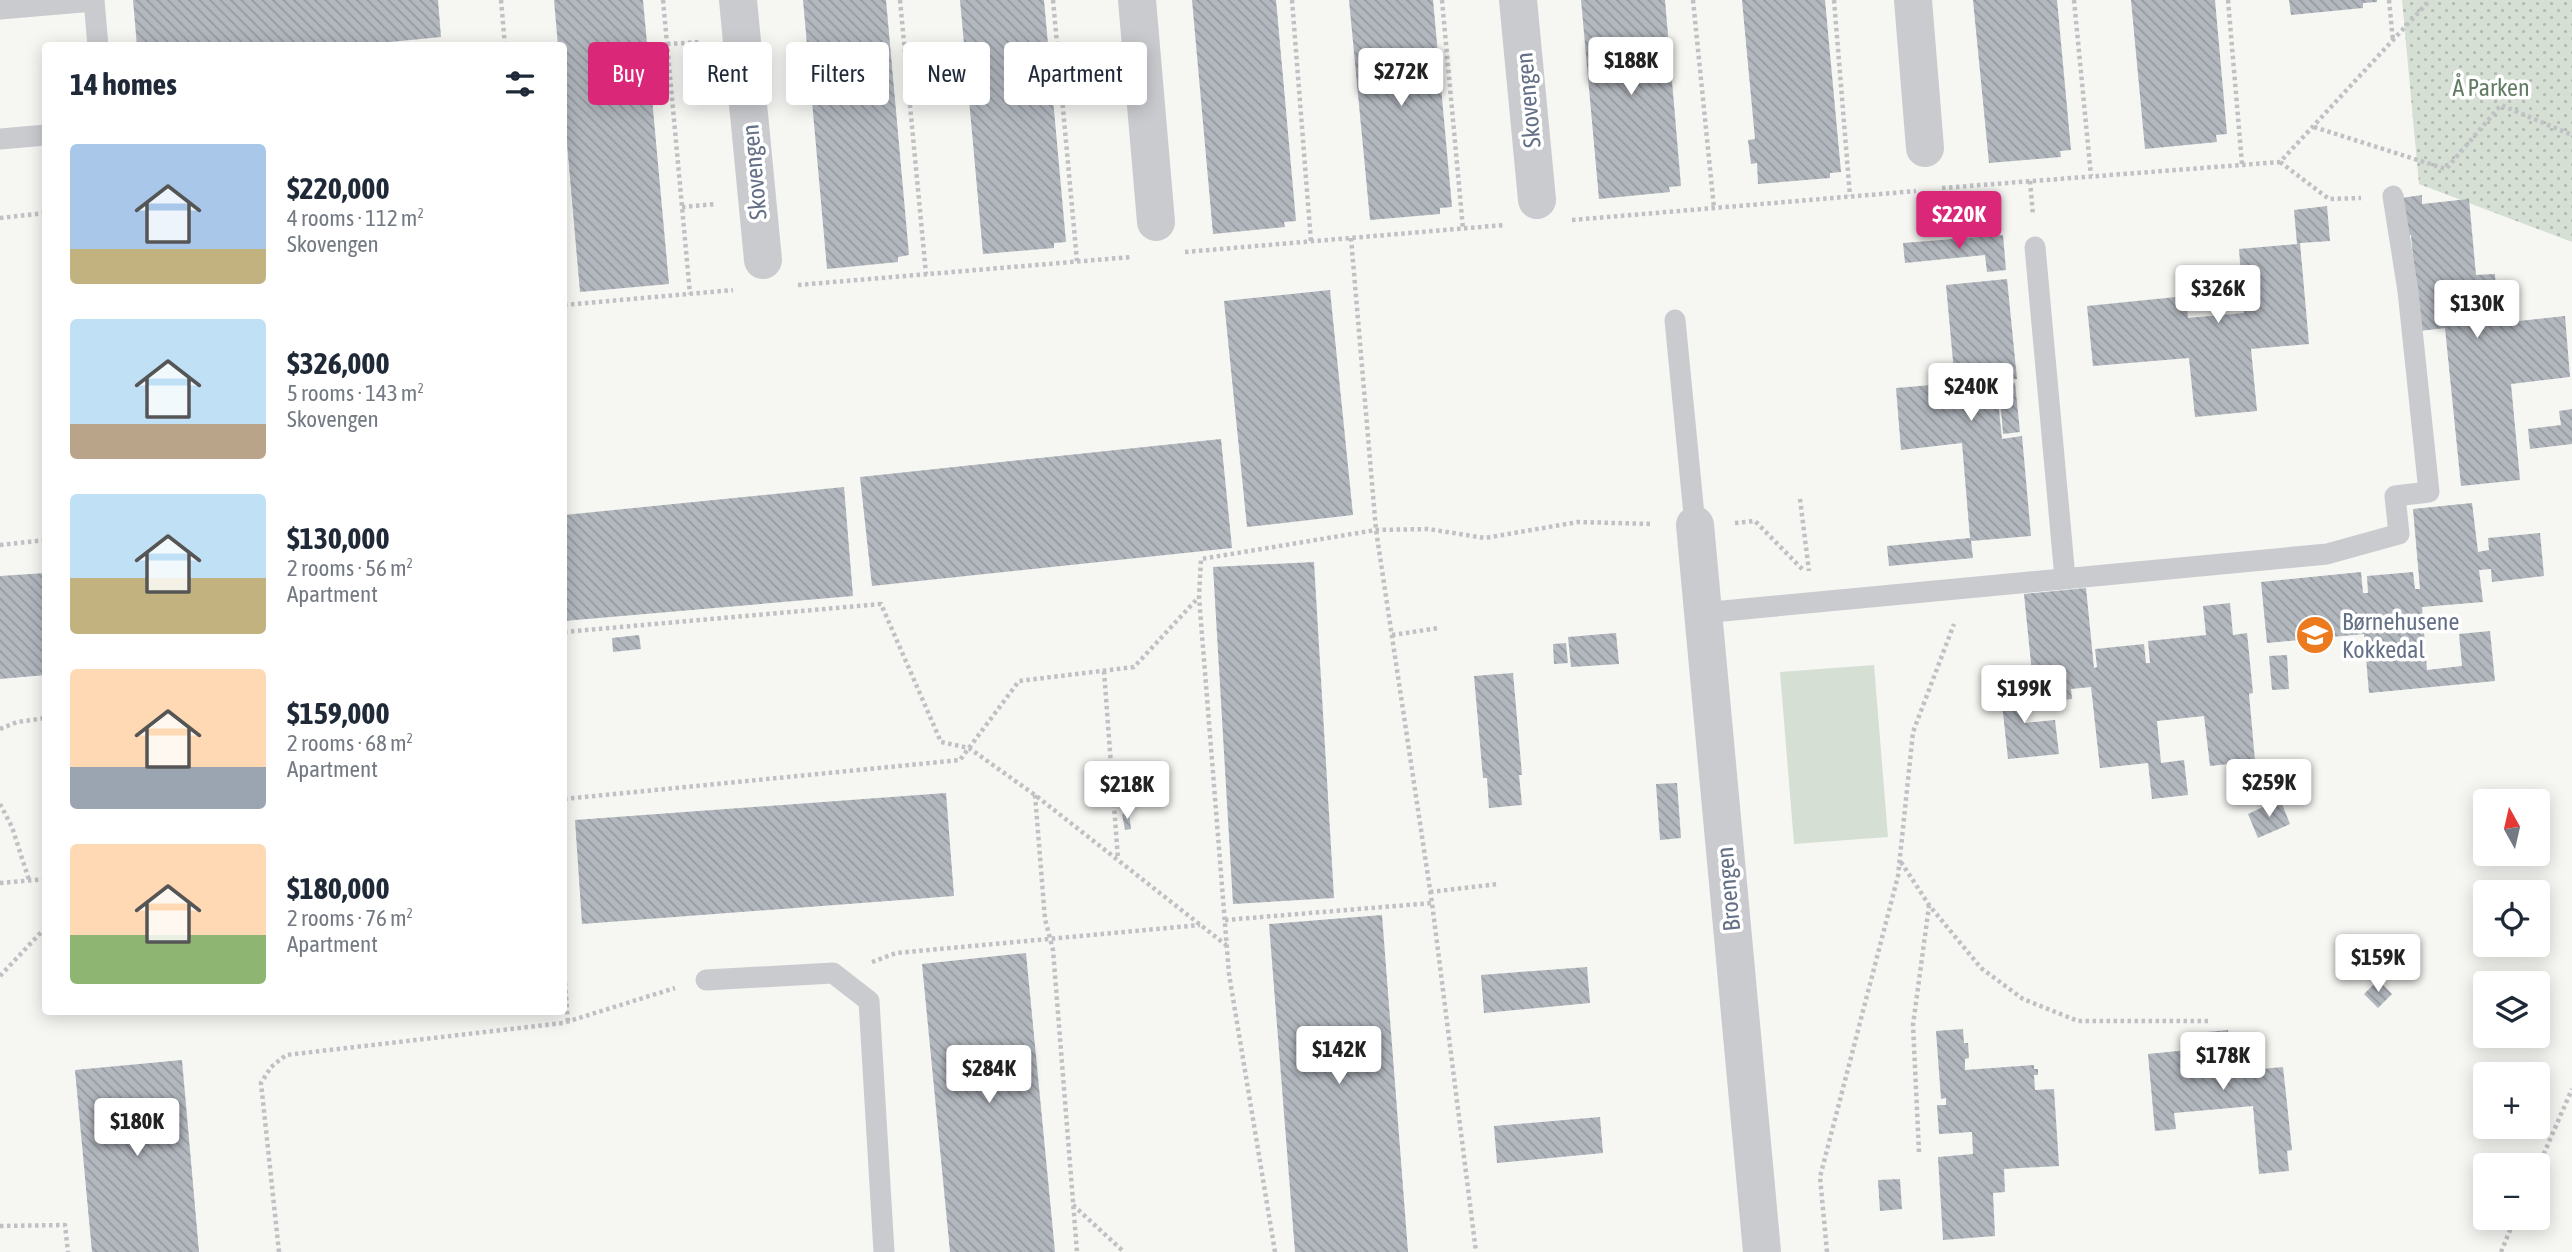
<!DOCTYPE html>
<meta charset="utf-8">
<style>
:root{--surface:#fff;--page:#f6f6f7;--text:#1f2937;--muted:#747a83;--accent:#db2777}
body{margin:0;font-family:"Asap Condensed",sans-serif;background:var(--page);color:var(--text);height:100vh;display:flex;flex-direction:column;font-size:26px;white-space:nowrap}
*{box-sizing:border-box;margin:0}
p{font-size:23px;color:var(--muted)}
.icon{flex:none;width:38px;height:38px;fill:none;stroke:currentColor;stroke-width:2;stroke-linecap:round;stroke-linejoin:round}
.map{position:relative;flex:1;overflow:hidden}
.panel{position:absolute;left:42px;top:42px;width:525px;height:973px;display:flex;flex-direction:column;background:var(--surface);border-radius:7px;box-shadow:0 4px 18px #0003}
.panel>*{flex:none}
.hud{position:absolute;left:588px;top:42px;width:665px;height:63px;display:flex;gap:14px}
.needle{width:46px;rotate:352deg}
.buttons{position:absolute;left:2473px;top:789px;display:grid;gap:14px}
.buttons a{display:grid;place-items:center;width:77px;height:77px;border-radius:7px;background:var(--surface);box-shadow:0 4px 18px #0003;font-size:35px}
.price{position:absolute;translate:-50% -60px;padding:0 16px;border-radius:7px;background:#fff;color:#222;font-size:23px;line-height:46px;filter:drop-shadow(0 2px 4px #0008)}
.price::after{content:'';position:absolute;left:50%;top:42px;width:21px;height:16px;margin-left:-10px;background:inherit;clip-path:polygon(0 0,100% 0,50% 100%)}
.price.on{background:var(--accent);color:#fff}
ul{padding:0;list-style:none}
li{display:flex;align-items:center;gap:21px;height:175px;padding:0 28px}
li span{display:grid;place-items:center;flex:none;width:196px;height:140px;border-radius:7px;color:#555}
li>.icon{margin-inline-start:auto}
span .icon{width:84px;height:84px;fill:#fffc;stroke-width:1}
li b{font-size:30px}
h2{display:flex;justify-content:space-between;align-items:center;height:84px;padding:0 28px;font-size:30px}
.tag{padding:0 24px;border-radius:7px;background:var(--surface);box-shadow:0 4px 18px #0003;font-size:24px;line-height:63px}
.tag.on{background:var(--accent);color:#fff}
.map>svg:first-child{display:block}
.green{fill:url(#green-dots)}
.pitch{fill:#d6dfd4}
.building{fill:url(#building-back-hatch)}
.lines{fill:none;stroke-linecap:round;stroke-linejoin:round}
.path{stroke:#c0c1c4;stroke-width:4.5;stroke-dasharray:3.5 3.5;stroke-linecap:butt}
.service{stroke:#c9cbcf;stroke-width:21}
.minor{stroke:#c9cbcf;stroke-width:38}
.labels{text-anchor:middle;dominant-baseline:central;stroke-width:7;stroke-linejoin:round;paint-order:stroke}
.park-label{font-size:24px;fill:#637d64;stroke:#fff}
.street-label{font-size:24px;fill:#647086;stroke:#fff}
.poi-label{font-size:24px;fill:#647086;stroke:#fff;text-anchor:start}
</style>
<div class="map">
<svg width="2572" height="1252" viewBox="0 0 2572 1252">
<defs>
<pattern id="green-dots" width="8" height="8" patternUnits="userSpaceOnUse" patternTransform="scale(1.75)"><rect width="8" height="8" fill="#d6dfd4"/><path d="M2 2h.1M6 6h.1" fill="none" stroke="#b1b9b2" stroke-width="1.8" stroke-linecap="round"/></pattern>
<pattern id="building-back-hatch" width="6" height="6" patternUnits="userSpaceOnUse" patternTransform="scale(1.75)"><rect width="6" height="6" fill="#b3b8bf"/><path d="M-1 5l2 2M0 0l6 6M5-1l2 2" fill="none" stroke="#959aa1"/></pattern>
</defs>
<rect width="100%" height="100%" fill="#f6f7f3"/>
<path class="green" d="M2402 0H2572V242L2419 184Z"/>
<path class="pitch" d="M1874 665 1888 837 1794 844 1780 672Z"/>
<path class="building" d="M133 0H438L441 37 349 46H137Z
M554 0H643L669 284 580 292 564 109V46H558Z
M803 0H886L909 255 898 257V262L827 269Z
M960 0H1044L1066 242 1054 243V248L983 254Z
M1192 0H1276L1296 221 1284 222 1285 227 1213 234Z
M1349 0H1433L1452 207 1440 208V214L1370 220Z
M1581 0H1665L1681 186 1669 187 1670 192 1599 199Z
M1742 0H1825L1841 172 1830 173V178L1758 184 1757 163 1751 164 1748 140 1755 139Z
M1973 0H2057L2071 150 2060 151 2061 157 1989 163Z
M2131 0H2215L2227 134 2216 135 2217 142 2145 149Z
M2289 0H2377V2L2363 3V8L2291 15Z
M2422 195V204L2469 199 2476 275 2495 274 2496 292 2479 294 2482 325 2565 316 2570 377 2511 384 2520 480 2461 486 2445 328 2420 331 2411 235 2405 236 2401 198Z
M2327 206 2330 241 2300 243 2309 344 2251 349 2257 411 2195 417 2189 358 2093 366 2087 306 2186 296 2188 318 2244 313 2239 249 2297 244 2294 210Z
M2003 235 2006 270 1987 272 1985 255 1905 263 1903 243Z
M2007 279 2017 379 1996 381 2002 439 2022 436 2031 536 1971 541 1973 558 1889 566 1887 546 1970 538 1962 443 1901 450 1896 388 1955 383 1946 285Z
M1330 290 1353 515 1247 527 1224 301Z
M2015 383 2020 432 2003 434 1999 385Z
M2572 409V444L2530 449 2528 429 2561 425 2559 411Z
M1221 439 1232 548 872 586 860 477Z
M844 487 853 596 564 621V515Z
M2472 503 2478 552 2489 550 2488 538 2540 533 2544 576 2492 582 2491 569 2479 570 2483 602 2422 607 2427 670 2462 666 2459 634 2490 631 2495 681 2369 693 2364 634 2267 643 2261 582 2361 572 2363 593H2368L2367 576 2413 572 2415 589H2420L2413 509Z
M1314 562 1334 898 1233 904 1213 567Z
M46 573V675L0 679V576Z
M2086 588 2094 668 2097 667 2095 649 2144 644 2146 663H2150L2148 641 2206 635 2203 606 2230 603 2233 635 2247 633 2253 693 2249 694 2255 761 2210 766 2204 716 2157 721 2161 763 2184 760 2188 795 2152 799 2148 763 2100 768 2091 687 2071 689 2072 699 2053 701 2052 691 2034 693 2024 594Z
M1616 633 1619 664 1571 667 1568 637Z
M639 635 641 649 613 652 612 638Z
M1566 643 1568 663 1554 664 1553 644Z
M2287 655 2289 689 2272 690 2269 656Z
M1513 673 1522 775H1519L1522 805 1489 808 1487 778H1483L1474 676Z
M2019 674 2024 723 2055 720 2059 754 2008 759 1999 676Z
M1677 783 1681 838 1660 840 1656 784Z
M946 793 954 896 582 924 575 820Z
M2280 799 2290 824 2258 838 2248 814Z
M1129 813 1131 829 1125 830 1122 814Z
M1382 915 1408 1252H1295L1269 924Z
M1026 953 1055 1252H950L922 964Z
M1587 967 1590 1003 1484 1013 1481 975Z
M2378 980 2392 994 2378 1008 2364 994Z
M1963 1029 1964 1043H1968L1969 1058 1965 1059V1070L2034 1065V1069H2038V1075H2034L2035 1090 2054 1089 2059 1166 2004 1169 2005 1192 1993 1193 1995 1236 1943 1240 1938 1157 1973 1154 1972 1132 1939 1134 1937 1105H1946V1098L1941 1099 1936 1031Z
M2228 1030 2230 1046 2247 1044 2250 1070 2283 1067 2292 1150 2287 1151 2289 1171 2259 1174 2253 1106 2174 1113 2176 1129 2155 1131 2148 1054 2198 1049 2196 1033Z
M182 1060 199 1252H92L75 1070Z
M1600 1117 1603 1153 1497 1163 1494 1126Z
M1900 1179 1902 1209 1880 1211 1878 1180Z"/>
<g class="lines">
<path class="path" d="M501 0 505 46
M663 0 690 294
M900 0 926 274
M1053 0 1077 261
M1292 0 1311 242
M1442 0 1463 229
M1693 0 1714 208
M1834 0 1850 196
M2074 0 2091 176
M2228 0 2242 164
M2389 0 2393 41
M667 44 701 42
M2314 127 2446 169 2501 105 2572 135
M2280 162 2329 199 2361 198
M2030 181 2033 215
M1942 188 2280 162 2430 0
M682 207 716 204
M0 218 46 213
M1572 220 1916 191
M1351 238 1376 530 1432 903 1476 1252
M1185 252 1504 225
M798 285 1131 257
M564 305 733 290
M1800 499 1809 571
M1735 523 1755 521 1804 571
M0 545 46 540
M564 632 881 604 941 742 969 748 1035 795 1226 945
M1392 635 1439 628
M1104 671 1118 859
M0 729 17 722 46 718
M1035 795 1045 919 1053 950 1077 1252
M564 799 960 760 1019 681 1134 667 1198 598
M0 804 12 827 29 880
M1901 862 1929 905 1981 968 2023 999 2078 1021H2211
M0 883 46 879
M1430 892 1498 884
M1225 920 1432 903
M872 962 896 953 1200 925
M564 969 568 1022
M0 976 46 927
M1919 1152 1913 1025 1929 906
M2538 1167 2572 1089
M1073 1205 1124 1252
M0 1226 65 1225 68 1252
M279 1252 261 1083 271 1067 286 1055 563 1023 675 988
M1275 1252 1229 974 1199 597 1201 559 1376 530 1428 529 1485 538 1578 522 1653 524
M1827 1252 1820 1177 1898 876 1913 732 1954 624
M2501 1252 2515 1218"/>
<path class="service" d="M94 0 98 46
M0 9 94 1
M0 139 46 135
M2035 247 2065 578
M1675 320 1695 525
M1702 613 2327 554 2399 534 2395 496 2429 492 2408 291 2393 196
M706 980 833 973 869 1001 884 1252"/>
<path class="minor" d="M738 0 763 260
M1137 0 1156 222
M1518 0 1537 200
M1913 0 1925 148
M1695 525 1762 1252"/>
</g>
<defs>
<symbol id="school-disc" viewBox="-11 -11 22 22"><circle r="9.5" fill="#ec7a1e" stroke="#fff"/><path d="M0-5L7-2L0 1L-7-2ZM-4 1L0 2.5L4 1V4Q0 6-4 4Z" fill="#fff"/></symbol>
</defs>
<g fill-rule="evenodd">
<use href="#school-disc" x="2293" y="613" width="44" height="44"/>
</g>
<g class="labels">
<g class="park-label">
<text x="2491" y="87">Å Parken</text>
</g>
<g class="street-label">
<text transform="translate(1528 100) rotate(-95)">Skovengen</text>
<text transform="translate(754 172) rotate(-95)">Skovengen</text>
<text transform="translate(1728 889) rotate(-95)">Broengen</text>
</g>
<g class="poi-label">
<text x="2342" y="621">Børnehusene<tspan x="2342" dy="28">Kokkedal</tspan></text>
</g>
</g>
</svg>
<div class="buttons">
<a><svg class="needle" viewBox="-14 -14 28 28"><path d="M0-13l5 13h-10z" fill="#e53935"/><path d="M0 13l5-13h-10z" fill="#747a83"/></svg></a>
<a><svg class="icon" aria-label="locate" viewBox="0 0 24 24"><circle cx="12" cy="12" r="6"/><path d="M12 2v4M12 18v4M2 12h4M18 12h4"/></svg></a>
<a><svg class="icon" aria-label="layers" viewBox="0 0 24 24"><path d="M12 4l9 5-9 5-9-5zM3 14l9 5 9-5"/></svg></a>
<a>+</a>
<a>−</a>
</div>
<b class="price" style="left:1631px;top:97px">$188K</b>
<b class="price" style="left:1401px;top:108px">$272K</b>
<b class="price on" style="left:1959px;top:251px">$220K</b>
<b class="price" style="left:2218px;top:325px">$326K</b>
<b class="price" style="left:2477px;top:340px">$130K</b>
<b class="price" style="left:1971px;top:423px">$240K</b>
<b class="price" style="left:2024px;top:725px">$199K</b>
<b class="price" style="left:2269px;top:819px">$259K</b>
<b class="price" style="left:1127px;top:821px">$218K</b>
<b class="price" style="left:2378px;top:994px">$159K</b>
<b class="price" style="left:1339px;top:1086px">$142K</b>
<b class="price" style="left:2223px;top:1092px">$178K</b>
<b class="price" style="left:989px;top:1105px">$284K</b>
<b class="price" style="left:137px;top:1158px">$180K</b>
<div class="hud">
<a class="tag on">Buy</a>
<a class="tag">Rent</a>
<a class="tag">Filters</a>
<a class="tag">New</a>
<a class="tag">Apartment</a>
</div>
<section class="panel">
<h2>14 homes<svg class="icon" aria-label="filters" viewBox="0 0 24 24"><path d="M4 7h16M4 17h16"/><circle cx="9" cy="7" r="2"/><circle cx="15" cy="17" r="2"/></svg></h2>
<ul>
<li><span style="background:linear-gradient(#a9c7e8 75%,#c2b280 0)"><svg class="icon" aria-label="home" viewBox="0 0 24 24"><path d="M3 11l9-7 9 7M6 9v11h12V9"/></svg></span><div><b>$220,000</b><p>4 rooms · 112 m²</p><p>Skovengen</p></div></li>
<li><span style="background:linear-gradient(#bfe0f5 75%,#b9a48a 0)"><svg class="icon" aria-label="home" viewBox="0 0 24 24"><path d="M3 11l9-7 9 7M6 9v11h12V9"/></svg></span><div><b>$326,000</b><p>5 rooms · 143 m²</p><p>Skovengen</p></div></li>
<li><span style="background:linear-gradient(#bfe0f5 60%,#c2b280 0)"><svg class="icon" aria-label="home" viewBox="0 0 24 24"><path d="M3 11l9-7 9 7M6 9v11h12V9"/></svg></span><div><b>$130,000</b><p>2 rooms · 56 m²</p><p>Apartment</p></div></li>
<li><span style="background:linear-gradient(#ffd9b3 70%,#9aa5b1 0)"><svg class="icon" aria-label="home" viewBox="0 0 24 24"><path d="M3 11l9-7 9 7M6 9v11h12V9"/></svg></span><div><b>$159,000</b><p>2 rooms · 68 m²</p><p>Apartment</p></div></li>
<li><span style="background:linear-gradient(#ffd9b3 65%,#8fb573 0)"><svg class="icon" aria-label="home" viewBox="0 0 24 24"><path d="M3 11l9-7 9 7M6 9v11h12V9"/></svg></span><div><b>$180,000</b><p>2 rooms · 76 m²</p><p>Apartment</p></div></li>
</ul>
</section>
</div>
